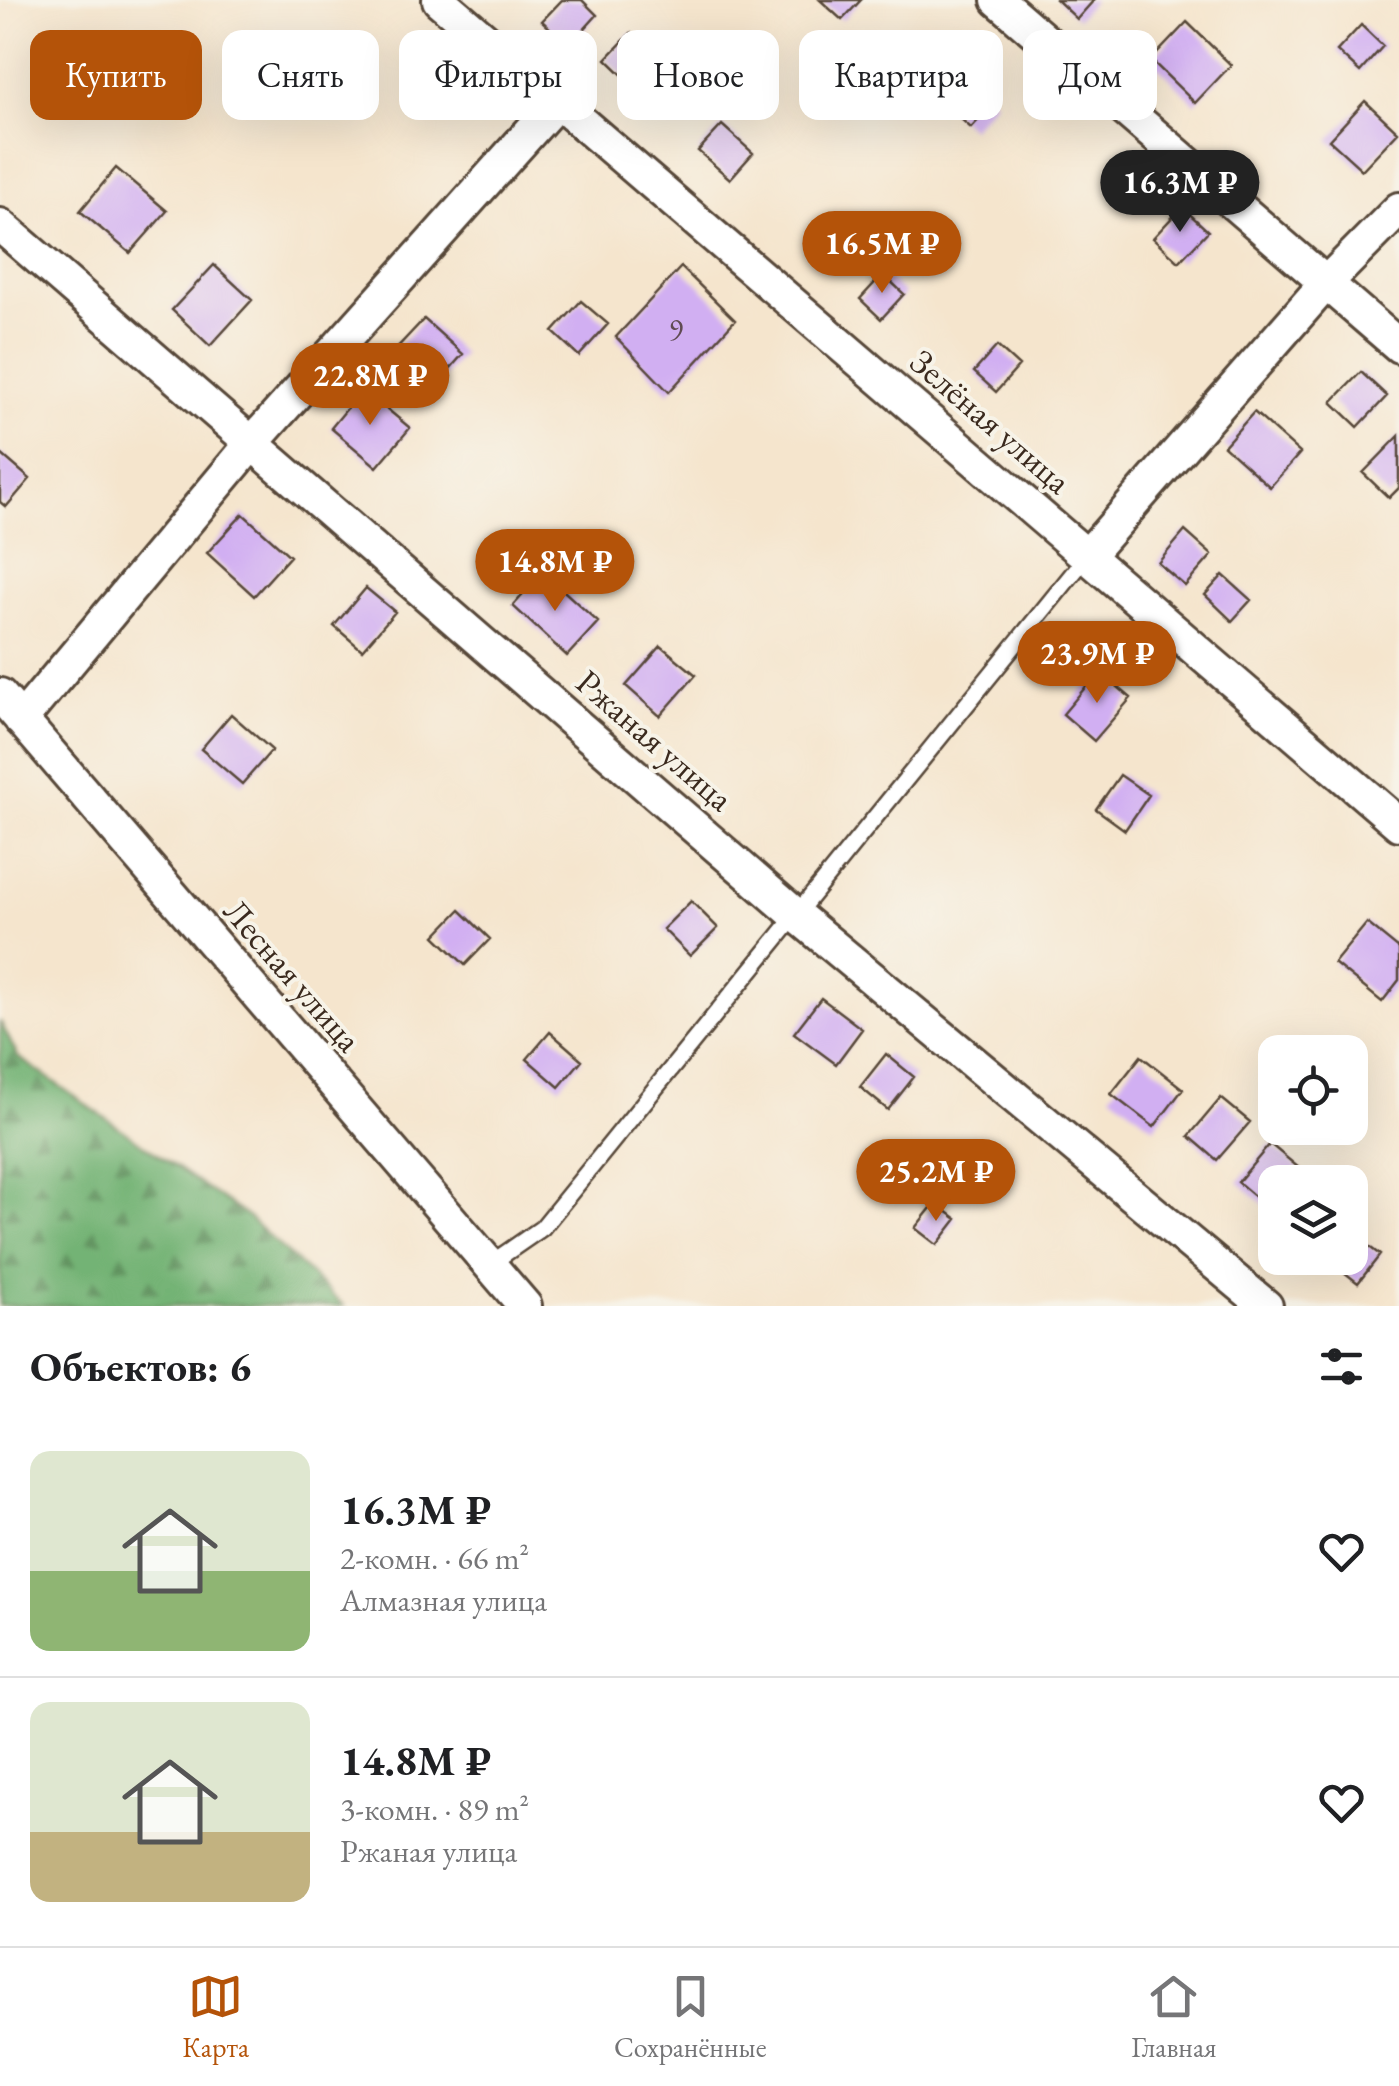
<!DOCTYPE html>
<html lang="ru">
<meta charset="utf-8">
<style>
:root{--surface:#fff;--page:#f2f2f2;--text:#202124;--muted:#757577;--line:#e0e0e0;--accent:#b45309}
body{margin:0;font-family:"EB Garamond",serif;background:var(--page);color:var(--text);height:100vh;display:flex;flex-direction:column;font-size:38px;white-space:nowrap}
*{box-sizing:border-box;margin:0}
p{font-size:32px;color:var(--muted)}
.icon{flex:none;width:55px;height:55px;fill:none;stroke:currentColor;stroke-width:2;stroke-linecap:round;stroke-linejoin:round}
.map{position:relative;height:1306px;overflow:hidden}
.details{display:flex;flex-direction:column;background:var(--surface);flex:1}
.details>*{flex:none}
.guide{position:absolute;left:30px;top:30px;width:1340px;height:90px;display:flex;gap:20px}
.fabs{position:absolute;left:1258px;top:1035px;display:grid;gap:20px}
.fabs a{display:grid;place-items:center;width:110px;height:110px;border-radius:20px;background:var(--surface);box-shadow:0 10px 40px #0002;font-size:50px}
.price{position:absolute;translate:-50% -85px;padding:0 22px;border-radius:35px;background:var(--accent);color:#fff;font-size:32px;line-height:65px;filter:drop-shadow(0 2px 5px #0008)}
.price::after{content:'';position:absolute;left:50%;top:60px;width:30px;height:22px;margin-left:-15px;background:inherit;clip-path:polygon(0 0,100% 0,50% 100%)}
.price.on{background:#222;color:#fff}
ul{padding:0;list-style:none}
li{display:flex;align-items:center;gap:30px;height:250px;padding:0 30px}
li+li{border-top:2px solid var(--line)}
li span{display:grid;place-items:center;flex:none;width:280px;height:200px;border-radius:20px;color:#555}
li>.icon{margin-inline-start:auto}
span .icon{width:120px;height:120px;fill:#fffc;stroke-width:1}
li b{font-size:42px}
h2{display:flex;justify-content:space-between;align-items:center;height:120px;padding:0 30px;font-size:42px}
.pill{padding:0 35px;border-radius:20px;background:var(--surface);box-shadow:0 10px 40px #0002;font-size:35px;line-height:90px}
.pill.on{background:var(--accent);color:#fff}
.menu{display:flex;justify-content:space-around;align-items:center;height:140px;border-top:2px solid var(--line);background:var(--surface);font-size:28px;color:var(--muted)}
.menu a{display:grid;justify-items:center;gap:5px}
.menu .on{color:var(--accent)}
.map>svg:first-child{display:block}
.forest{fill:url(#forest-firs);stroke:#576e4a;stroke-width:2.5}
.building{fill:#d1aff2}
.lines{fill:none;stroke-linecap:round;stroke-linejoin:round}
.lane-casing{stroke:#574638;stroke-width:20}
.street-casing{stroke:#574638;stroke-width:38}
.lane{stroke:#fff;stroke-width:15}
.street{stroke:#fff;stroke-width:32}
.labels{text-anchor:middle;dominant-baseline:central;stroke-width:8;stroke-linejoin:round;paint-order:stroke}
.number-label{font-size:30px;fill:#604b53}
.street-label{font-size:35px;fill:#3b2a1e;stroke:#f7f3e8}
</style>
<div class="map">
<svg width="1399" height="1306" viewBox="0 0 1399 1306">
<defs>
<pattern id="forest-firs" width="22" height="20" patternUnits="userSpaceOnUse" patternTransform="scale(2.5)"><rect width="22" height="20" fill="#73b375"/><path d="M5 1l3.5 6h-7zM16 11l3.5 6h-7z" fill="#60925f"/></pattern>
</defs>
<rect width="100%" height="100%" fill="#f7f3e8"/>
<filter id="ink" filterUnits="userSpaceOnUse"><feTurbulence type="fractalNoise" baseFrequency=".01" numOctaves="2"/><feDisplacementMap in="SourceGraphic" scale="20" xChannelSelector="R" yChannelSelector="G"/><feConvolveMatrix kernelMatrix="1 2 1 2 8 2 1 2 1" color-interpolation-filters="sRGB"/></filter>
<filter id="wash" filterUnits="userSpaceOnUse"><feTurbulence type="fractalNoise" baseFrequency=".0048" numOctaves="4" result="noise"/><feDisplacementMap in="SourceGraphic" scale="40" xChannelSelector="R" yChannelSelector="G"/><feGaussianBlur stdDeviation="2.25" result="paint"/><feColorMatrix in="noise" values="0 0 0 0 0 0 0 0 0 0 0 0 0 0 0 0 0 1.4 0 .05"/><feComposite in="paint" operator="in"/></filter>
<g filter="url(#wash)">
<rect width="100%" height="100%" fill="#f5e5cd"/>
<path class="forest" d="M0 1021 18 1057 249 1218 344 1306H0Z"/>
<g id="blocks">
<path class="building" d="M562 0H582L597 15 569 46 542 21Z
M820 0H861L842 20Z
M1057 0H1094L1077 19Z
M1187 22 1231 65 1195 103 1151 60Z
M1361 25 1383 46 1360 72 1337 51Z
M631 33 661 63 636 88 606 59Z
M964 74 995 102 971 128 940 100Z
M1365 101 1398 132 1362 170 1329 140Z
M722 125 753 153 730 179 698 151Z
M116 168 167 211 130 253 80 211Z
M1182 207 1208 231 1179 262 1153 238Z
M214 265 252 300 210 346 172 310Z
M681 267 735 320 669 392 616 337Z
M883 274 904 294 881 319 860 299Z
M581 301 608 324 579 356 553 332Z
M424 319 463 354 433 388 393 352Z
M997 346 1019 366 996 392 974 372Z
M1361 372 1387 396 1358 427 1332 402Z
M363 389 410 428 377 467 331 428Z
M1254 412 1300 453 1270 487 1224 446Z
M1399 436V488L1389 498 1363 473Z
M0 453 30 479 6 507 0 502Z
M243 514 290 556 254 596 207 553Z
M1185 531 1212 555 1185 586 1158 563Z
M543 572 598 622 567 656 513 606Z
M1223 575 1251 600 1232 621 1205 595Z
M366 588 395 612 362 650 334 626Z
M661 646 696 675 660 716 626 686Z
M1099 671 1131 698 1094 741 1063 714Z
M231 714 272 750 242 784 201 749Z
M1120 775 1149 795 1125 830 1096 809Z
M691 901 718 928 690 956 663 929Z
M460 910 490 939 465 965 435 936Z
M1367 923 1399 949V980L1382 1002 1334 963Z
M821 998 862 1029 836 1064 794 1033Z
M550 1032 582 1060 559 1087 527 1059Z
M886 1054 914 1077 888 1110 860 1087Z
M1141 1056 1183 1089 1154 1127 1111 1094Z
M1221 1098 1250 1122 1217 1160 1189 1136Z
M1270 1144 1299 1168 1286 1182H1275V1195L1266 1206 1238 1182Z
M935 1203 957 1219 937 1245 915 1228Z
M1350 1232 1380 1255 1358 1283 1326 1258H1350Z"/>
</g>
</g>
<g filter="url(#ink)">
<use href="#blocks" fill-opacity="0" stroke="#574638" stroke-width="2.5"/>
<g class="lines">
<defs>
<path id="lane" d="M490 1264 542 1228 1087 556"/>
<path id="street" d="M439 0 1399 824
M998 0 1399 346
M0 225 796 915 1266 1306
M1087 556 1326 283 1399 209
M0 695 525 1306
M21 720 252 443 558 101"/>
</defs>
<use href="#lane" class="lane-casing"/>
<use href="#street" class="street-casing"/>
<use href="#lane" class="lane"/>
<use href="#street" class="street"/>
</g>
</g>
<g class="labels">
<g class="number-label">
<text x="676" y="329">9</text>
</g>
<g class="street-label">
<text transform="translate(991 421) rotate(41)">Зелёная улица</text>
<text transform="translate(655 740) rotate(41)">Ржаная улица</text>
<text transform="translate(293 975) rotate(49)">Лесная улица</text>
</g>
</g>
</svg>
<div class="fabs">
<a><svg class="icon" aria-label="locate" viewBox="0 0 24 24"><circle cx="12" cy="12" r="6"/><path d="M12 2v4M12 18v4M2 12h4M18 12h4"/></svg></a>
<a><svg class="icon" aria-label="layers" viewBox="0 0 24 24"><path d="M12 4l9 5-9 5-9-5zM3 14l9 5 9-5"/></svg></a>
</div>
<b class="price on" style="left:1180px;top:235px">16.3M ₽</b>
<b class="price" style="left:882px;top:296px">16.5M ₽</b>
<b class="price" style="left:370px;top:428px">22.8M ₽</b>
<b class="price" style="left:555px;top:614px">14.8M ₽</b>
<b class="price" style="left:1097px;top:706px">23.9M ₽</b>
<b class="price" style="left:936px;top:1224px">25.2M ₽</b>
<div class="guide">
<a class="pill on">Купить</a>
<a class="pill">Снять</a>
<a class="pill">Фильтры</a>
<a class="pill">Новое</a>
<a class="pill">Квартира</a>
<a class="pill">Дом</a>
</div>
</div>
<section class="details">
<h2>Объектов: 6<svg class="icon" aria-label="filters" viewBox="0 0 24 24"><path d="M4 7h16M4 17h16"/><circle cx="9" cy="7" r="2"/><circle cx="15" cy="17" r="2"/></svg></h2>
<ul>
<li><span style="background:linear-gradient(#dfe7d0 60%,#8fb573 0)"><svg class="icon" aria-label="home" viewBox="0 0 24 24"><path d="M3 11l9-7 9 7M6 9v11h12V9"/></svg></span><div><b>16.3M ₽</b><p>2-комн. · 66 m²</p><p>Алмазная улица</p></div><svg class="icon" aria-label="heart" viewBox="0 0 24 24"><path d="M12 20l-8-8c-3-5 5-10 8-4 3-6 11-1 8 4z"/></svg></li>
<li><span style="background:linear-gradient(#dfe7d0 65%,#c2b280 0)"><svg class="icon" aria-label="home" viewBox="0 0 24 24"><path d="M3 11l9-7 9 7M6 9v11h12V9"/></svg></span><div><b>14.8M ₽</b><p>3-комн. · 89 m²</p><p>Ржаная улица</p></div><svg class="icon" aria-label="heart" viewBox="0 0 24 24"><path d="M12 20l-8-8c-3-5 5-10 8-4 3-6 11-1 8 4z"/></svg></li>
</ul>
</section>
<nav class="menu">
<a class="on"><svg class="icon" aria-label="map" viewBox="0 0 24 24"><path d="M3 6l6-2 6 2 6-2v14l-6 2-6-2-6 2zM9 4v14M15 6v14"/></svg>Карта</a>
<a><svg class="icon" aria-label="saved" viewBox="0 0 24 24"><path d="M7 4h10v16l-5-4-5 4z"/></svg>Сохранённые</a>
<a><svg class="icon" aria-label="home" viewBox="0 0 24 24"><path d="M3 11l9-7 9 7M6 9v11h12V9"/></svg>Главная</a>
</nav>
